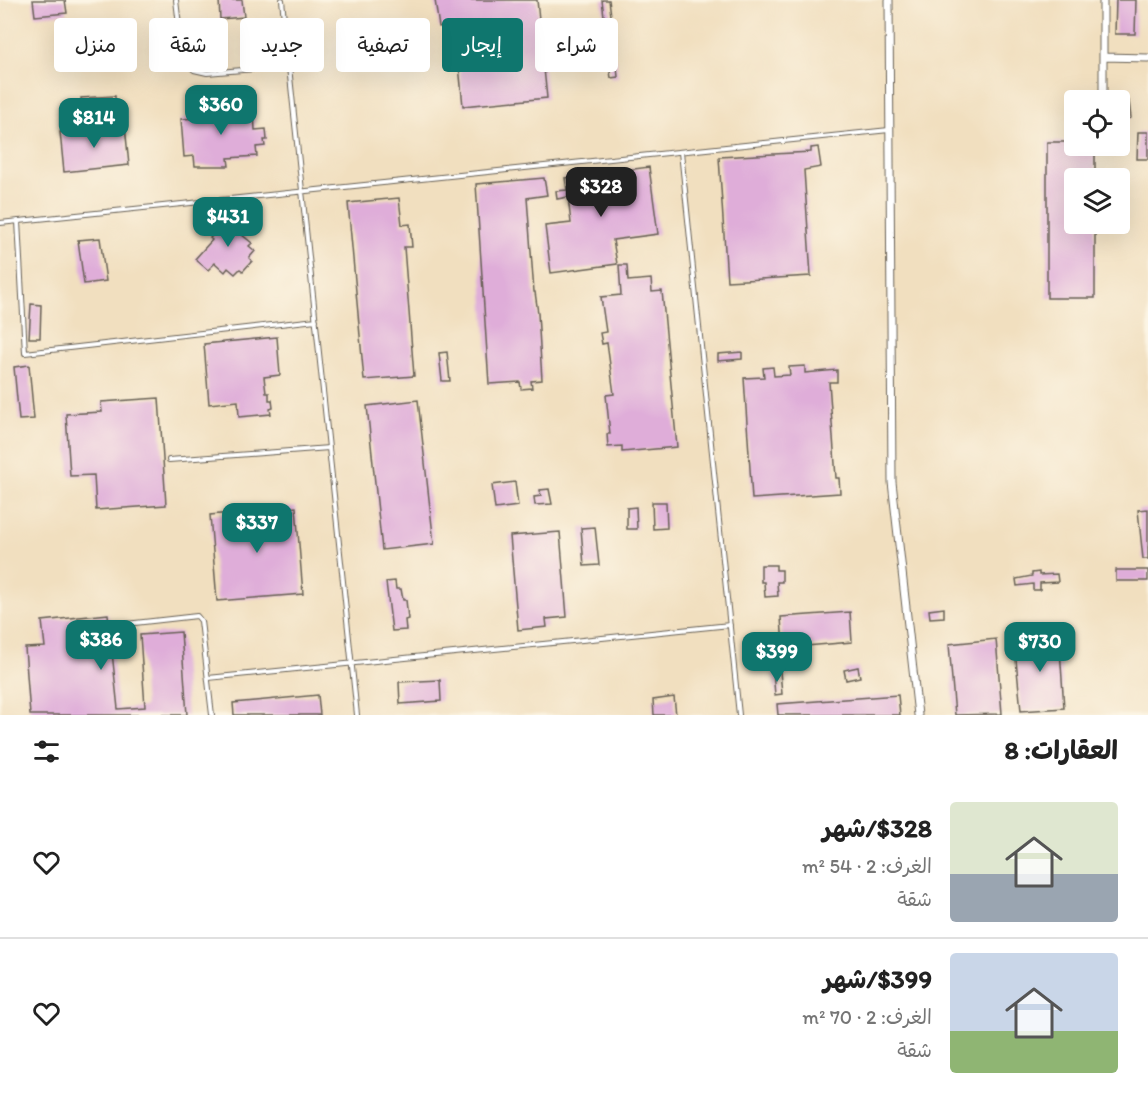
<!DOCTYPE html>
<html lang="ar">
<meta charset="utf-8">
<style>
:root{--surface:#fff;--page:#f6f6f6;--text:#222;--muted:#767676;--line:#e0e0e0;--accent:#0f766e}
body{margin:0;font-family:Itim,"Playpen Sans Arabic",sans-serif;background:var(--page);color:var(--text);direction:rtl;height:100vh;display:flex;flex-direction:column;font-size:22px;white-space:nowrap}
*{box-sizing:border-box;margin:0}
p{font-size:20px;color:var(--muted)}
.icon{flex:none;width:33px;height:33px;fill:none;stroke:currentColor;stroke-width:2;stroke-linecap:round;stroke-linejoin:round}
.map{position:relative;height:715px;overflow:hidden;direction:ltr}
.panel{display:flex;flex-direction:column;background:var(--surface);flex:1}
.panel>*{flex:none}
.guide{position:absolute;left:18px;top:18px;width:600px;height:54px;direction:rtl;display:flex;gap:12px}
.buttons{position:absolute;left:1064px;top:90px;display:grid;gap:12px}
.buttons a{display:grid;place-items:center;width:66px;height:66px;border-radius:6px;background:var(--surface);box-shadow:0 6px 24px #0002;font-size:30px}
.price{position:absolute;translate:-50% -51px;padding:0 14px;border-radius:12px;background:var(--accent);color:#fff;font-size:20px;line-height:39px;filter:drop-shadow(0 2px 3px #0008)}
.price::after{content:'';position:absolute;left:50%;top:36px;width:18px;height:14px;margin-left:-9px;background:inherit;clip-path:polygon(0 0,100% 0,50% 100%)}
.price.selected{background:#222;color:#fff}
ul{padding:0;list-style:none}
li{display:flex;align-items:center;gap:18px;height:150px;padding:0 30px}
li+li{border-top:2px solid var(--line)}
li span{display:grid;place-items:center;flex:none;width:168px;height:120px;border-radius:6px;color:#555}
li>.icon{margin-inline-start:auto}
span .icon{width:72px;height:72px;fill:#fffc;stroke-width:1}
li b{font-size:26px}
h2{display:flex;justify-content:space-between;align-items:center;height:72px;padding:0 30px;font-size:26px}
.tag{padding:0 21px;border-radius:6px;background:var(--surface);box-shadow:0 6px 24px #0002;font-size:21px;line-height:54px}
.tag.selected{background:var(--accent);color:#fff}
.map>svg:first-child{display:block}
.building{fill:#dfadd9}
.lines{fill:none;stroke-linecap:round;stroke-linejoin:round}
.service-casing{stroke:#676055;stroke-width:6}
.minor-casing{stroke:#676055;stroke-width:9}
.service{stroke:#fff;stroke-width:4}
.minor{stroke:#fff;stroke-width:7}
</style>
<div class="map">
<svg width="1148" height="715" viewBox="0 0 1148 715">
<rect width="100%" height="100%" fill="#fcf5e5"/>
<filter id="ink" filterUnits="userSpaceOnUse"><feTurbulence type="fractalNoise" baseFrequency=".0167" numOctaves="2"/><feDisplacementMap in="SourceGraphic" scale="12" xChannelSelector="R" yChannelSelector="G"/><feConvolveMatrix kernelMatrix="1 2 1 2 8 2 1 2 1" color-interpolation-filters="sRGB"/></filter>
<filter id="wash" filterUnits="userSpaceOnUse"><feTurbulence type="fractalNoise" baseFrequency=".008" numOctaves="4" result="noise"/><feDisplacementMap in="SourceGraphic" scale="24" xChannelSelector="R" yChannelSelector="G"/><feGaussianBlur stdDeviation="1.35" result="paint"/><feColorMatrix in="noise" values="0 0 0 0 0 0 0 0 0 0 0 0 0 0 0 0 0 1.4 0 .05"/><feComposite in="paint" operator="in"/></filter>
<g filter="url(#wash)">
<rect width="100%" height="100%" fill="#f1dfbf"/>
<g id="blocks">
<path class="building" d="M33 0H65L67 13 35 16Z
M219 0H242L244 17 220 19Z
M435 0H537L547 98 463 106 455 25 439 27Z
M602 0H609L614 39 607 40Z
M1116 0H1136L1135 34H1115Z
M608 57H616L618 77 611 78Z
M115 96 116 112 82 113 81 98Z
M1129 101 1131 118 1122 120 1120 103Z
M237 103 238 114 254 113 255 130 266 129 267 140H264L265 146 256 147 257 156 228 158 229 166H195L194 156 184 157 181 119 200 118 199 106Z
M125 126 129 165 64 172 60 132Z
M1138 132H1148V159H1137Z
M1047 142H1074V146H1095V178H1074V224H1095V298H1047Z
M818 147 821 167 804 170 811 276 727 281 719 157 811 152V148Z
M649 167 658 234 613 240 617 264 551 273 545 226 571 223 568 197 557 199 556 191 567 190 565 178Z
M544 178 547 195 527 198 534 292H535L538 313 542 380 531 381 532 388 521 389 520 382 489 384 476 184Z
M399 198 402 225 410 224 412 247H404L414 376 364 380 348 203Z
M234 215 247 226 241 234 252 243 249 246 255 251 249 258 252 261 243 271 240 269 235 274 228 268 225 272 215 263 208 270 195 259 212 240 210 238 216 232 218 233Z
M100 238 106 281 84 284 78 240Z
M619 265H627L628 281 651 279 652 292 662 291 677 447 622 452V446L608 447 607 434H610L606 395 614 394 607 343 602 344 600 333 606 332 601 297 621 295Z
M31 304 41 305 40 338H29Z
M277 337 280 375 264 377 266 393H269V400H272L273 408 270 409 271 414 239 417 238 401 209 404 204 344Z
M447 352 450 381H442L439 353Z
M742 352V359L718 361V354Z
M29 365 34 419 19 420 14 367Z
M805 366V373L837 370V382H829L836 478H839L840 493 752 499 744 378 764 377 763 368 773 367 774 376 790 375 789 367Z
M159 398 166 505 96 510 94 475 70 476 66 414 102 412 101 402Z
M418 400 434 544 382 550 367 406Z
M515 482 518 506 495 509 492 485Z
M549 489 552 504 535 505 534 497 541 496 540 490Z
M652 502H666L667 528 653 529Z
M296 507 303 594 217 601 210 515Z
M636 507 637 529H627V508Z
M1148 509V559H1143L1138 510Z
M595 527 599 565 584 566 581 528Z
M560 532 567 617 546 619 547 627 518 630 510 536Z
M761 565H776V570H782V582H777L778 596 765 597 764 582H761Z
M1116 570H1148V581H1116Z
M1039 572V575L1057 574 1058 582 1040 583V590H1033V584L1017 586 1016 579 1032 576V573Z
M395 581 396 589H401L403 600H406L408 619 405 620 406 630 392 631 386 582Z
M944 608V617L930 618 929 610Z
M850 612 852 642 783 648 781 617Z
M108 614 118 709 145 707 140 635 181 632 187 715H30L25 648 45 647 42 621Z
M1059 635 1064 708 1021 711 1014 639Z
M996 639 1002 714 955 715 949 644Z
M858 667 860 677 846 680 844 670Z
M773 671H780L782 694 775 695Z
M440 680 441 701 400 704 399 682Z
M318 695 320 715H234L233 703Z
M898 695 900 715H778L777 704Z
M674 697 676 715H654L653 700Z"/>
</g>
</g>
<g filter="url(#ink)">
<use href="#blocks" fill-opacity="0" stroke="#676055" stroke-width="1.5"/>
<g class="lines">
<defs>
<path id="service" d="M176 0 183 59 194 70 207 73 289 66
M282 0 357 715
M681 152 739 715
M18 221 25 353 316 320
M0 223 889 130
M169 460 329 448
M117 625 197 616 201 621 212 715
M208 678 730 625"/>
<path id="minor" d="M889 0 892 482 918 715
M1103 0V100
M1103 57 1148 58"/>
</defs>
<use href="#service" class="service-casing"/>
<use href="#minor" class="minor-casing"/>
<use href="#service" class="service"/>
<use href="#minor" class="minor"/>
</g>
</g>
</svg>
<div class="buttons">
<a><svg class="icon" aria-label="locate" viewBox="0 0 24 24"><circle cx="12" cy="12" r="6"/><path d="M12 2v4M12 18v4M2 12h4M18 12h4"/></svg></a>
<a><svg class="icon" aria-label="layers" viewBox="0 0 24 24"><path d="M12 4l9 5-9 5-9-5zM3 14l9 5 9-5"/></svg></a>
</div>
<b class="price" style="left:221px;top:136px">$360</b>
<b class="price" style="left:94px;top:149px">$814</b>
<b class="price selected" style="left:601px;top:218px">$328</b>
<b class="price" style="left:228px;top:248px">$431</b>
<b class="price" style="left:257px;top:554px">$337</b>
<b class="price" style="left:101px;top:671px">$386</b>
<b class="price" style="left:1040px;top:673px">$730</b>
<b class="price" style="left:777px;top:683px">$399</b>
<div class="guide">
<a class="tag">شراء</a>
<a class="tag selected">إيجار</a>
<a class="tag">تصفية</a>
<a class="tag">جديد</a>
<a class="tag">شقة</a>
<a class="tag">منزل</a>
</div>
</div>
<section class="panel">
<h2>العقارات: 8<svg class="icon" aria-label="filters" viewBox="0 0 24 24"><path d="M4 7h16M4 17h16"/><circle cx="9" cy="7" r="2"/><circle cx="15" cy="17" r="2"/></svg></h2>
<ul>
<li><span style="background:linear-gradient(#dfe7d0 60%,#9aa5b1 0)"><svg class="icon" aria-label="home" viewBox="0 0 24 24"><path d="M3 11l9-7 9 7M6 9v11h12V9"/></svg></span><div><b>$328/شهر</b><p>الغرف: 2 · 54 m²</p><p>شقة</p></div><svg class="icon" aria-label="heart" viewBox="0 0 24 24"><path d="M12 20l-8-8c-3-5 5-10 8-4 3-6 11-1 8 4z"/></svg></li>
<li><span style="background:linear-gradient(#c9d6e8 65%,#8fb573 0)"><svg class="icon" aria-label="home" viewBox="0 0 24 24"><path d="M3 11l9-7 9 7M6 9v11h12V9"/></svg></span><div><b>$399/شهر</b><p>الغرف: 2 · 70 m²</p><p>شقة</p></div><svg class="icon" aria-label="heart" viewBox="0 0 24 24"><path d="M12 20l-8-8c-3-5 5-10 8-4 3-6 11-1 8 4z"/></svg></li>
</ul>
</section>
